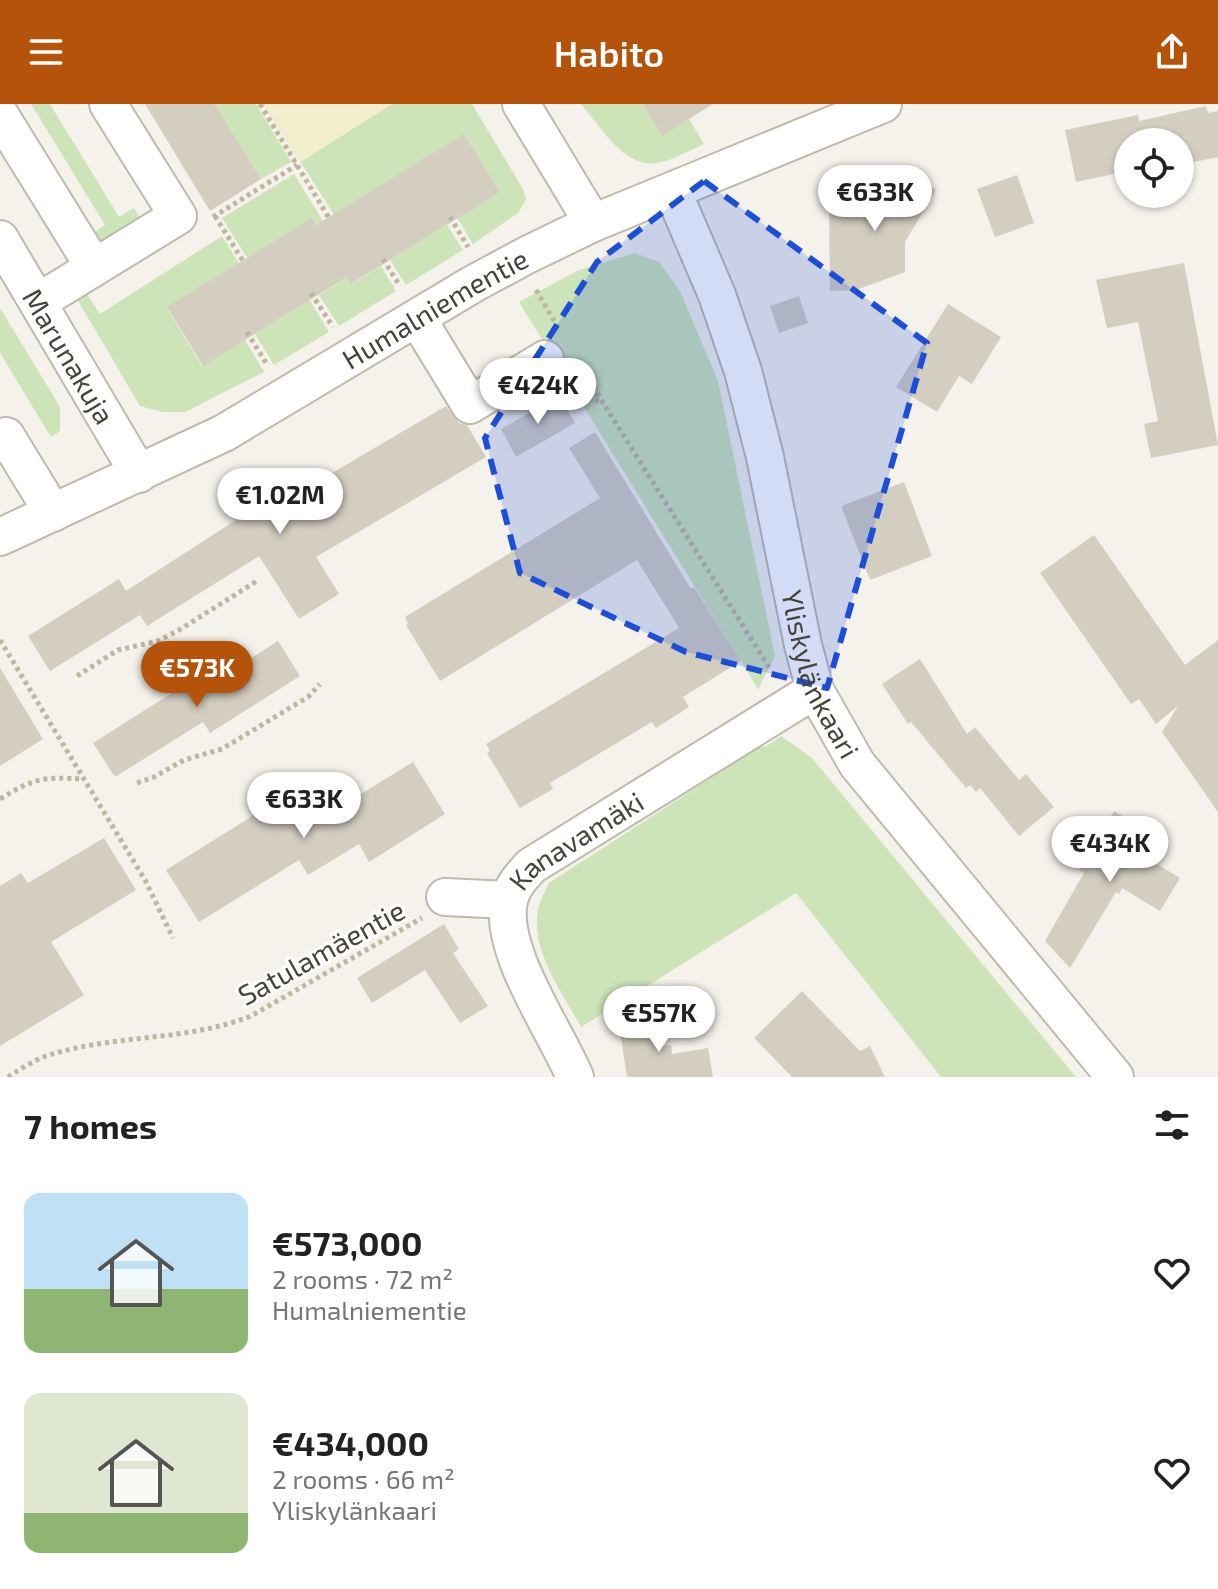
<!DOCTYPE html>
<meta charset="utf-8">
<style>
:root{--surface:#fff;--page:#f2f2f2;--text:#222;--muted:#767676;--accent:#b45309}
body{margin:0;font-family:"Exo 2",sans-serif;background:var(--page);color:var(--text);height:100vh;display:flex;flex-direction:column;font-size:30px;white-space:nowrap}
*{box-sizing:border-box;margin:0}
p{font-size:26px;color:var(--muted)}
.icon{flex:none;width:44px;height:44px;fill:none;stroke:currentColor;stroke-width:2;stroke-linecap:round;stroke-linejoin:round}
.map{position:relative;height:973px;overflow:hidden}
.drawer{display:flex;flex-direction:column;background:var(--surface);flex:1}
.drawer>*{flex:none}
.buttons{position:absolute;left:1114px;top:24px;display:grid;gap:16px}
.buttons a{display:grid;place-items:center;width:80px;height:80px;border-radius:50%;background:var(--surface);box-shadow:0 2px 6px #0004;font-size:40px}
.price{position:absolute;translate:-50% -68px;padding:0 18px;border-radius:28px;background:#fff;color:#222;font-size:26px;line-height:52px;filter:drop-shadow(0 2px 4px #0008)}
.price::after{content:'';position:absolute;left:50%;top:48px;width:24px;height:18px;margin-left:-12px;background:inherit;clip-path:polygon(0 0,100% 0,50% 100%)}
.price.active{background:var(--accent);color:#fff}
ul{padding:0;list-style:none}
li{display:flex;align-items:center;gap:24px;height:200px;padding:0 24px}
li span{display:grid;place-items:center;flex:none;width:224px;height:160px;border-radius:16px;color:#555}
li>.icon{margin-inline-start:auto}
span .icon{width:96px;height:96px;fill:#fffc;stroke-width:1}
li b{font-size:34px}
h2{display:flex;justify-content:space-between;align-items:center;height:96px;padding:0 24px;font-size:34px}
header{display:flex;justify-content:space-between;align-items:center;height:104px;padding:0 24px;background:var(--accent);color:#fff;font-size:36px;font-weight:600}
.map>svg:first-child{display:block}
.green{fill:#cce4b7}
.sand{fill:#f3eecb}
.building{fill:#d4cec1}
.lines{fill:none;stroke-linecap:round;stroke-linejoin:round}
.minor-casing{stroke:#bebaae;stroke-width:40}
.path{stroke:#bfb6a0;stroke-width:5;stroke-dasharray:4 4;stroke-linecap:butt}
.minor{stroke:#fff;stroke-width:36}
.marked{fill:#1d4ed8;fill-opacity:0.2;stroke:#1d4ed8;stroke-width:6;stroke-dasharray:16 10;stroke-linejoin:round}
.labels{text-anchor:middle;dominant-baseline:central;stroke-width:6;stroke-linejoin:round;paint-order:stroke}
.street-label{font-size:28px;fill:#474339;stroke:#fff}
</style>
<header><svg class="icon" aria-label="menu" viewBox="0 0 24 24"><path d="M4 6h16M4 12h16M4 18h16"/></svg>Habito<svg class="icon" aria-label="share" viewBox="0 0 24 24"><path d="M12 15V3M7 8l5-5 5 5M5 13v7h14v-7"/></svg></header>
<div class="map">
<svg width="1218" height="973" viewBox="0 0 1218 973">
<rect width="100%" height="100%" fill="#f4f2ea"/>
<path class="green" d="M31 0H50L119 113 134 104 141 116 96 143 89 132 105 121Z
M215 0H256L291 58 261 75Z
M264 0H472L523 85 526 95 518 109 473 140 457 114 500 88 464 30 334 111Z
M581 0H643L662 31 689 15 704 40C690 46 672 57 657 59 625 65 599 21 581 0Z
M294 70 323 117 317 121 312 115 247 154 222 114Z
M447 121 463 146 406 181 390 156Z
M222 132 239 159 167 204 202 262 245 236 264 268 185 308H163L140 302 74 190 83 184 100 210Z
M635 149 659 158 680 187 718 277 775 552 758 585 519 198 579 166Z
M381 162 396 187 339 222 319 191 347 173 352 180Z
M310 196 329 228 274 261 255 230Z
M0 204 60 303V327L51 333 0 249Z
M781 632 812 654 1076 973H941L796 789 581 923C562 887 528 845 539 802 541 794 546 786 549 779L759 643 767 642Z"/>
<path class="sand" d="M264 0H392L301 58Z"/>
<path class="building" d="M145 0H215L261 75 210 107Z
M643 0H713L662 32Z
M1206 2 1208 9 1218 7V53L1180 61V38H1128V67L1076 78 1065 26 1138 11 1139 17Z
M464 30 500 88 351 180 347 173 203 262 167 203 312 114 316 121Z
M897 63 936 86 905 138V168L856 186 830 187 829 100 874 99Z
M1017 71 1034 119 995 133 977 85Z
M1184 159 1218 341 1151 354 1144 320 1158 317 1138 218 1107 224 1096 176Z
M799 192 808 219 779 229 770 202Z
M948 200 1001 233 972 280 959 272 937 308 896 283Z
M559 292 575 319 516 353 501 325Z
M446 302 459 319 467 321 486 353 316 453 339 490 299 515 259 452 147 522 140 511 50 567 28 532 119 475 126 487 281 387 305 374 310 382Z
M595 328 691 485 694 483 741 557 683 593 689 603 656 624 652 618 550 679 553 685 520 704 487 649 490 647 486 640 679 524 637 456 440 577 406 521 408 520 405 513 600 394 569 344Z
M904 378 932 452 870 476 841 402Z
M1094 431 1185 561 1218 536V708L1162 628 1178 602 1156 620 1139 595 1131 600 1040 469Z
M278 537 300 572 210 629 203 618 115 673 93 639 183 582 190 593Z
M920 555 967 630 975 623 1019 676 1026 670 1054 703 1019 732 980 684 976 688 970 681 966 684 911 618 908 620 882 580Z
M0 564 43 635 0 662Z
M413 658 445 710 369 758 359 740 308 771 299 756 199 818 166 766 273 699 283 715 333 685 343 701Z
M1114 707 1154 731 1142 751 1180 774 1160 807 1122 784 1119 790 1116 788 1070 864 1045 837 1084 769 1079 766Z
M104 734 136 786 51 838 84 891 0 942V782L21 769 28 779Z
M444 820 459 845 453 849 488 902 460 919 425 866 372 899 357 874Z
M802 887 860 947 870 942 885 973H792L754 934Z
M658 914 662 942 671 941 672 950 708 944 713 973H627L619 921Z"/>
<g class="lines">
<defs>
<g id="minor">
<path d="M521 0 593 119"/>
<path d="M0 11 94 163"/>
<path id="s1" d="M673 88 717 191 743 267 765 353 803 541 815 586 857 660 1115 973"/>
<path id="s2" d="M0 135 139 370"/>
<path d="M38 198 178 112 108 0"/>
<path d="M417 214 470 301 545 255"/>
<path d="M0 335 6 332 53 409"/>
<path id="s3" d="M0 433 224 329 473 180 527 151 593 119 883 0"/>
<path d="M445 793 509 796"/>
<path id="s4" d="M575 973C556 927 495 842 510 793 514 780 522 772 531 762L815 586"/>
</g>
</defs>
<use href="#minor" class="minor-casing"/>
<path class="path" d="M260 0 329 114
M215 112 243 157
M213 113 297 61
M450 113 468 143
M383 155 400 182
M536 186 557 222
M311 189 333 223
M247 228 268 262
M580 262 770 565
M565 285 604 299
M0 536 145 776 173 834
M77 572 118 546 158 537 179 526 257 477
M137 679 154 673 184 656 222 645 308 593 320 580
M0 695C35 673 44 673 84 675
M8 973C20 965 33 957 46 952 112 930 186 938 251 912L422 814"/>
<use href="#minor" class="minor"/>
</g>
<path class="marked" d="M704 77 927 239 827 584 686 548 520 469 485 334 597 158Z"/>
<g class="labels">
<g class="street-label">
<text stroke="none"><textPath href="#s3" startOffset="492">Humalniementie</textPath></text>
<text stroke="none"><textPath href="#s2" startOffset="136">Marunakuja</textPath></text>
<text stroke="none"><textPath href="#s1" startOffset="506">Yliskylänkaari</textPath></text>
<text stroke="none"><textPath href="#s4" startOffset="284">Kanavamäki</textPath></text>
<text transform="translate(321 848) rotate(-29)">Satulamäentie</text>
</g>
</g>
</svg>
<div class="buttons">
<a><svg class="icon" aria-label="locate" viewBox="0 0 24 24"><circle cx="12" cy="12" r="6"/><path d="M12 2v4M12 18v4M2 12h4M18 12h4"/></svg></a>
</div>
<b class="price" style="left:875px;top:129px">€633K</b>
<b class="price" style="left:538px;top:322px">€424K</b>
<b class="price" style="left:280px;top:432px">€1.02M</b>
<b class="price active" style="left:197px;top:605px">€573K</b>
<b class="price" style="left:304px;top:736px">€633K</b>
<b class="price" style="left:1110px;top:780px">€434K</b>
<b class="price" style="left:659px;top:950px">€557K</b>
</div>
<section class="drawer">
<h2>7 homes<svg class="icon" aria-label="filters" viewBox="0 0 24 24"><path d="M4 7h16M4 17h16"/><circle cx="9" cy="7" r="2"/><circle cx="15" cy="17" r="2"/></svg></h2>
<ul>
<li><span style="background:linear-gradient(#bfe0f5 60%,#8fb573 0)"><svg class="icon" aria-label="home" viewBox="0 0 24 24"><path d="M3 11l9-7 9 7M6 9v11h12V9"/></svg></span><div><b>€573,000</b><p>2 rooms · 72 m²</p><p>Humalniementie</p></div><svg class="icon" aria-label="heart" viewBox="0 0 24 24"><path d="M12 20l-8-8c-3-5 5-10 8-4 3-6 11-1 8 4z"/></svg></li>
<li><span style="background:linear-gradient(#dfe7d0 75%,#8fb573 0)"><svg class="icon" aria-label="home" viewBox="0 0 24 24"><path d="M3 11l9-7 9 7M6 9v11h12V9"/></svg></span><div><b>€434,000</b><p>2 rooms · 66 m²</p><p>Yliskylänkaari</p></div><svg class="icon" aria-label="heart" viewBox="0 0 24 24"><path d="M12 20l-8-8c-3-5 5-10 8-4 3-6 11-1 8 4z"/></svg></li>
</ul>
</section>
